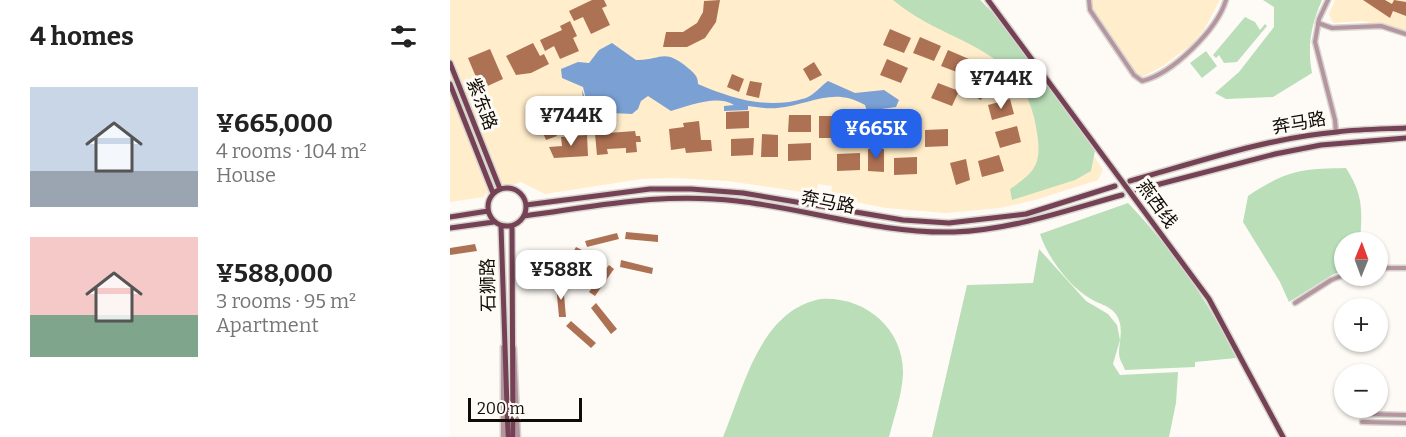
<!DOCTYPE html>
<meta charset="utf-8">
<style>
:root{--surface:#fff;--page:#f2f2f2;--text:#222;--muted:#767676;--accent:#2563eb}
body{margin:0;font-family:Bitter,"Noto Sans SC",serif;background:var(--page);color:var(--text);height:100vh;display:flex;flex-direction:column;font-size:22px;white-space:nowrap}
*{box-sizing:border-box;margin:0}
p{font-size:20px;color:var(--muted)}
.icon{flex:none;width:33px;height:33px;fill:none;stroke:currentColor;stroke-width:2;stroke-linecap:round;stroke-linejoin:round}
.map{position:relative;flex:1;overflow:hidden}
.sheet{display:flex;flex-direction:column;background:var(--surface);width:450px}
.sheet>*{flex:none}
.needle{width:39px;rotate:1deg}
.fabs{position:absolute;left:884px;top:232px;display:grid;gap:12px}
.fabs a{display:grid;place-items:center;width:54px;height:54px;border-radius:50%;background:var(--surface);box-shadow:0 2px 4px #0004;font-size:30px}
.scale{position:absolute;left:18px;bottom:15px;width:114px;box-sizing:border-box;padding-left:6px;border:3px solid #100b04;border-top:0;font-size:16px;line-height:21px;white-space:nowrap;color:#100b04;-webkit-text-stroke:4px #fefbf6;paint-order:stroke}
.price{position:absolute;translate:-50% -51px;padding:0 14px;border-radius:12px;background:#fff;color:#222;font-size:20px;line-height:39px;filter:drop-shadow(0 2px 3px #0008)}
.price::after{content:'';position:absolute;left:50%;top:36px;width:18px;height:14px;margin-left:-9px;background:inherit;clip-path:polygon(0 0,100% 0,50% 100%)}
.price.selected{background:var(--accent);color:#fff}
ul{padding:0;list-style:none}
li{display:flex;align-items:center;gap:18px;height:150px;padding:0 30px}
li span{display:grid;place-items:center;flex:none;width:168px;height:120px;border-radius:0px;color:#555}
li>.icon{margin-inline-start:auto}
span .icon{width:72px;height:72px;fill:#fffc;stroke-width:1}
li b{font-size:26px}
h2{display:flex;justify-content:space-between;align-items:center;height:72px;padding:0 30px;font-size:26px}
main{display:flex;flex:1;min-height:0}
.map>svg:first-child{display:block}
.built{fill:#ffedcb}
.green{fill:#b9deb8}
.water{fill:#7aa0d4}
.building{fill:#ad7153}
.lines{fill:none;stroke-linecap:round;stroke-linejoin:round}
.minor-casing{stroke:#d8d5cf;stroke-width:7}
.major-casing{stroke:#d8d5cf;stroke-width:8}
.minor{stroke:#b495a0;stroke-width:4}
.major{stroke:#754255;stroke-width:5}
.labels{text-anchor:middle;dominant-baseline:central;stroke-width:6;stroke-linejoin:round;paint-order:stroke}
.street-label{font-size:18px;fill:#100b04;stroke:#fefbf6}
</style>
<main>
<section class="sheet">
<h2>4 homes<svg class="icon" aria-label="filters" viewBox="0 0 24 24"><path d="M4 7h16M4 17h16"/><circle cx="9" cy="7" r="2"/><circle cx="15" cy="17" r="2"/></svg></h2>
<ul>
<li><span style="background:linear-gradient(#c9d6e8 70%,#9aa5b1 0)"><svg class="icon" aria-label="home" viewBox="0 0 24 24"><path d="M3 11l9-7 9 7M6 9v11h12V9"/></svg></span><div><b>¥665,000</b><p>4 rooms · 104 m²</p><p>House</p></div></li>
<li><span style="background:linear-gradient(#f6c9c9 65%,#7fa58c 0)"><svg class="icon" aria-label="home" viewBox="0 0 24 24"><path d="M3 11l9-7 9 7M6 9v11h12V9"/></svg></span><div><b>¥588,000</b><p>3 rooms · 95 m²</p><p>Apartment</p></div></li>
</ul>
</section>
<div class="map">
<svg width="956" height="437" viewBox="0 0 956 437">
<rect width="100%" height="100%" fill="#fefbf6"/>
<path class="built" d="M0 0H531L609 102 653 170 648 180 585 200 550 208 496 213 436 208 380 197 382 186 368 184 366 194 278 181 221 178 191 179 95 194 71 182 34 195V197L0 202Z
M640 0H770L754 30 741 45 713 66 690 78 641 6Z
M885 0H956V31L912 21 883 23 879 14Z"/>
<path class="green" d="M443 0H530L550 20 645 151 641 171 625 180 562 200 560 189C585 172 592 164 587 133 575 43 498 47 443 0Z
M813 0H872C861 25 857 46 862 73L823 97 776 99 765 93 789 72 824 27V7Z
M795 17 805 22 810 30 815 24 817 26 787 62 774 63 769 55 766 58 763 55Z
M756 51 767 66 752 78 740 63Z
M896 168C914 196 912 211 910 243H894V270L882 275 839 302 830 282 793 222 798 196C838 170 849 169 896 168Z
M678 203C722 249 758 300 786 358L745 362V367L675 370C673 364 669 360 669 353 669 341 675 326 665 313 658 305 649 304 641 299 619 287 597 256 590 234Z
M589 249 636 301 658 314 667 325 670 340 663 364 670 375 728 372 726 403 719 437H482L517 285 583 283Z
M371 299C414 296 454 328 453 374 452 395 444 417 439 437H273C294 387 310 310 371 299Z"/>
<path class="water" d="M162 43 186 60C211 61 213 47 238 68 244 73 248 76 248 84 283 99 318 110 356 98 364 95 371 86 378 81L405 93 434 90 449 100 446 107 417 111 415 105C383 86 360 105 327 108 318 109 307 107 298 106V110L274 111V106L284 105C268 94 237 106 221 111L198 96 191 101 188 109 182 114 161 113 148 118H133L129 110 130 103 131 108 134 110 132 90 135 98 136 99 133 87 112 78 111 69 128 62 139 63 149 50Z"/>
<path class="building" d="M142 0H154L157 6 152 8 160 25 141 34 133 17 124 21 119 11Z
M270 0 266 22 255 38 237 47H213L216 32H233L247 23 253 12 254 1Z
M913 0H935L942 4 944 0 956 2V16L943 11 940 18Z
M120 21 127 36 123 38 129 51 110 59 104 46 95 51 90 40 112 30 110 26Z
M440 29 461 38 454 53 433 45Z
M470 37 491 46 484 61 463 53Z
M83 43 90 56 94 54 99 64 81 73 66 75 56 56Z
M40 49 53 79 31 89 18 58Z
M498 50 519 59 512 74 491 66Z
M437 59 458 68 451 83 430 75Z
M364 62 372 75 360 81 353 69Z
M526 73 540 80 531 100 517 93Z
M282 74 294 79 289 92 277 87Z
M300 81 312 83 309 98 296 95Z
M488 83 509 91 502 106 481 98Z
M106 97 118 125 104 131 107 136 96 140 88 121 90 120 87 106Z
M560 99 564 114 542 120 538 105Z
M299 111V128L276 129V112Z
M339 115H361V132H338Z
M369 116H385V138H369Z
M393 120H416L415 137 393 138Z
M249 121 251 140H261L262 151 236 153 235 148 221 150 219 129 234 127 233 123Z
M567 126 571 142 550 148 545 132Z
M445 129H467V145L444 146Z
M498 129V146L475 147V130Z
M185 131 186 136H190L191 142H186L187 152 176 153V148L157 149 158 154 147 155 145 134Z
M312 134 328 135V157H311Z
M137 135 138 156 104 158 99 147 112 146 111 137Z
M304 138 303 155 281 156V139Z
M361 143V160L338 161V144Z
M418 149H434V172L418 171Z
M410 153V170L387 171V154Z
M549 155 554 171 532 177 528 161Z
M467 157V174L444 175V158Z
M516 159 520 180 506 185 500 163Z
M176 232 208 235V242L175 239Z
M167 233 169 239 137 247 135 241Z
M25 244 27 251 0 255V248Z
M126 247 132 250 115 279 110 276Z
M171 260 203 268 202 274 170 267Z
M159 265 164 269 145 296 139 292Z
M113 284 116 317H109L106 285Z
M146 303 167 329 161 334 141 308Z
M121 321 146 343 141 348 116 326Z"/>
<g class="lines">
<defs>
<path id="minor" d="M639 0 640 10 684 75 692 81C722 74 767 30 776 0
M878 0 869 19 865 42 885 120 886 132
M868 23 882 28 931 26 956 34
M927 268H956
M845 303 881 280 894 275
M64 348 68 437
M910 414 956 415
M912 422 956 423
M53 437V347"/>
<path id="major" d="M538 0 759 299 833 437
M0 63 50 189
M0 84 43 193
M680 181C748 162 817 138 887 132 910 129 933 129 956 128
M38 207a19 19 0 1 1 38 0a19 19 0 1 1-38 0Z
M687 190 825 154 871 145 956 138
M76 205 200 189H241L293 193 453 220 499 223 576 214 665 186
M74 216C149 206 212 192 287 201 359 209 430 234 504 232 562 230 617 210 672 195
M0 217 38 211
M51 226 58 437
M62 226 63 437
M0 228 44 222"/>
</defs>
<use href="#minor" class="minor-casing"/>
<use href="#major" class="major-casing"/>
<use href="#minor" class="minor"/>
<use href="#major" class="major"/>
</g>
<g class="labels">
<g class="street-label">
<text transform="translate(32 104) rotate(69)">紫东路</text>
<text transform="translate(849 123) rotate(-10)">奔马路</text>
<text transform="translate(378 202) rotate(11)">奔马路</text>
<text transform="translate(707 204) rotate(54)">燕西线</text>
<text transform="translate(38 285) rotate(-91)">石狮路</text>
</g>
</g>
</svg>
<div class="fabs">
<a><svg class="needle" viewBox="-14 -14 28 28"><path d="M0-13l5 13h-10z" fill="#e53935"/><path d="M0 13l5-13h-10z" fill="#767676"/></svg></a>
<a>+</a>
<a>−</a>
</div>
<div class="scale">200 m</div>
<b class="price" style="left:551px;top:110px">¥744K</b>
<b class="price" style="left:121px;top:147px">¥744K</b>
<b class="price selected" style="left:426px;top:160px">¥665K</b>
<b class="price" style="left:111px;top:301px">¥588K</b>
</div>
</main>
